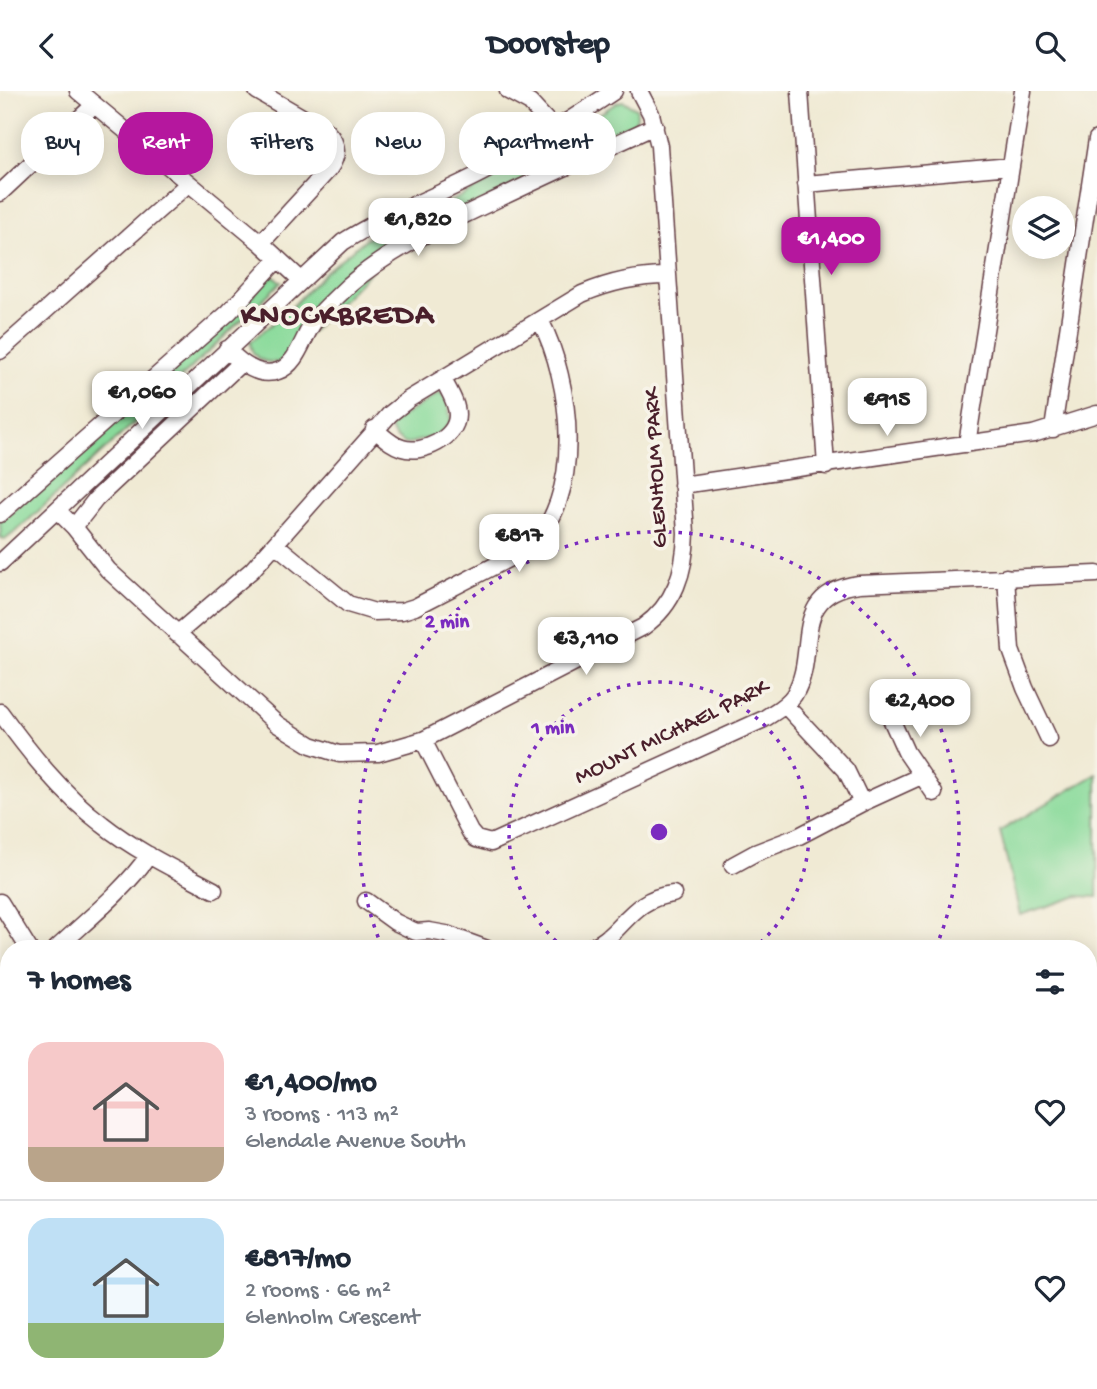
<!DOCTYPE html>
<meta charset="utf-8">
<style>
:root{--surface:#fff;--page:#f6f6f7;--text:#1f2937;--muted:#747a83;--line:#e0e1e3;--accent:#b5179e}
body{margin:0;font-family:"Gochi Hand",sans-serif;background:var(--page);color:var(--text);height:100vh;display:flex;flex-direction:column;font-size:26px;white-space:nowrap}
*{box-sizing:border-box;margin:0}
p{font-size:23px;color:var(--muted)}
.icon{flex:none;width:38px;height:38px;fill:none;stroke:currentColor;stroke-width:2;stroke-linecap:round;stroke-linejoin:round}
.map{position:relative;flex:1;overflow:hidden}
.drawer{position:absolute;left:0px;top:849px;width:1097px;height:450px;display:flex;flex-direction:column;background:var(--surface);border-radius:28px 28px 0 0;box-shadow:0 4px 18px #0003}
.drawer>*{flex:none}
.guide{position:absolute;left:21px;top:21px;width:700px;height:63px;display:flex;gap:14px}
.tools{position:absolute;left:1012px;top:105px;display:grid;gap:14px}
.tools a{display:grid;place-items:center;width:63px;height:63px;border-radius:50%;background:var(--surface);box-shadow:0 4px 18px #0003;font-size:35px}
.price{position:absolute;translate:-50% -60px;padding:0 16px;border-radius:14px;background:#fff;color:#222;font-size:23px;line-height:46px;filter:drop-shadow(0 2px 4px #0008)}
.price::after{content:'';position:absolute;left:50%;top:42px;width:21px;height:16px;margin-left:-10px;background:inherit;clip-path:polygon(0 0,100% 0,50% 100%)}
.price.current{background:var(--accent);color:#fff}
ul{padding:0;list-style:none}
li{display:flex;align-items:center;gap:21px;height:175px;padding:0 28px}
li+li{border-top:2px solid var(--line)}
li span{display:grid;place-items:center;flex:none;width:196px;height:140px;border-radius:21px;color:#555}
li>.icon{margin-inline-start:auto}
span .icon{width:84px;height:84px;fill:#fffc;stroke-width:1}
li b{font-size:30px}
h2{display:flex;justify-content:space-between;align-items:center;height:84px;padding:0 28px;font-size:30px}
.tag{padding:0 24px;border-radius:28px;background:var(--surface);box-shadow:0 4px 18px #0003;font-size:24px;line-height:63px}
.tag.current{background:var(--accent);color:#fff}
header{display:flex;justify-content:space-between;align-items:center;height:91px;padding:0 28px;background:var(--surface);font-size:32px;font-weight:700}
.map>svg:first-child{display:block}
.green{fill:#88da9a;stroke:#697c62;stroke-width:2}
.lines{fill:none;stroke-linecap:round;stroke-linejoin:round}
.minor-casing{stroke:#633d44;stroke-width:19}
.minor{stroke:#fff;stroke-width:16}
.ring{fill:none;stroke:#7b2cbf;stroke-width:3.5;stroke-dasharray:3.5 7}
.labels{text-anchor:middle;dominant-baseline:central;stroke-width:7;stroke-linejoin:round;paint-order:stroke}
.street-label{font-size:23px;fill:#4a1f2b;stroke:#f7f3e8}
.district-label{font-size:30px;font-weight:bold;letter-spacing:2px;fill:#4a1f2b;stroke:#f7f3e8}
.centre{fill:#7b2cbf;stroke:#f7f3e8;stroke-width:3.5}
.ring-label{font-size:21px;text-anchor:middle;font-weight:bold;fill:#7b2cbf;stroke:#f7f3e8;stroke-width:7;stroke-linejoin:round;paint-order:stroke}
</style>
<header><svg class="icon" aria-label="back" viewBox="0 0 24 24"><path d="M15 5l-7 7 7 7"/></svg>Doorstep<svg class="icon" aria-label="search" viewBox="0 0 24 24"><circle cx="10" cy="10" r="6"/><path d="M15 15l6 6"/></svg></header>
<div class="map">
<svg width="1097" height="1298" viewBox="0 0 1097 1298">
<rect width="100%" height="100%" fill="#f7f3e8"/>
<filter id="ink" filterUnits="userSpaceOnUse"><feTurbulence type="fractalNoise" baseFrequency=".0143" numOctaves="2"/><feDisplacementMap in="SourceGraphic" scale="14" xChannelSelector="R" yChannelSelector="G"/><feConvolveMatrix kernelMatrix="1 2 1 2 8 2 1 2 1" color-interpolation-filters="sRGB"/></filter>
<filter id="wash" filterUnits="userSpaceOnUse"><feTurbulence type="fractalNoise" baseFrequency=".00686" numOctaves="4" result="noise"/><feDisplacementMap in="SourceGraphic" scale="28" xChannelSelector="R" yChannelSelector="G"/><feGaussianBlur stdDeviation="1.57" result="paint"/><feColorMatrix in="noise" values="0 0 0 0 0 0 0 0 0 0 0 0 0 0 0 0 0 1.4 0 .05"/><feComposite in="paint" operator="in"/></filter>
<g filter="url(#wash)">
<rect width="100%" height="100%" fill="#f0ead4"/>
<path class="green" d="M623 10 636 17C638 25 637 29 631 35L633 38 401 149 282 271 276 273 275 271C261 272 251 265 250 251L291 217 325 181 366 148 405 128 448 112 531 68 618 11Z
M272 184 281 191 136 330 20 437 6 448 1 447 0 431 231 227Z
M440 302 447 309 451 330 440 344 406 353 395 346 390 337 398 328Z
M1097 683V806L1078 805 1020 824 1000 740Z"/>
</g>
<g filter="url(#ink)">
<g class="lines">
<defs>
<path id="minor" d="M78 0 261 152 301 189
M257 0 326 40C338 52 339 64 329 78L261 152
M508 0 530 12 555 39
M800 0 826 375
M806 93 1011 75
M0 102 94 14
M227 258C240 272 258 287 278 280 298 273 303 245 315 229 324 217 337 206 348 195 389 159 437 137 485 114 541 87 598 61 655 35
M0 260 189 92
M374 338C383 345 391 354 402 357 422 364 457 347 457 324 457 311 448 299 443 288
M1053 338 1097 48
M967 353 1023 0
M682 394 1033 343 1097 323
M57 419 74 436 108 479 277 633 311 654 339 663 378 662 423 649 643 536C675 513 685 481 686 442L659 55 651 23 639 0
M0 423 229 221 278 168
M74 436 96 408 241 272
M275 453 348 513 375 521 402 520 415 516 527 458C586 409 572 290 540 229
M0 472 343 151C388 122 439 105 487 79 531 55 572 28 614 0
M1006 486 1011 559 1025 597 1049 648
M177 543 252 479 390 323 409 308 582 203C610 191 638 185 668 185
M882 608 906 661 934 702
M0 621C29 661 62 703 102 733 136 760 176 779 214 799
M423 649 470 741 476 748 491 752 764 628C774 621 787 615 794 604 820 562 787 503 859 493L1097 483
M862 712 921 685
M733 774 755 762 799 745 862 712 846 679 785 614
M366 810 395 831 416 841 429 840 446 843 487 858
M0 811 29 858
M56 858C88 828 124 800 149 764
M585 858C622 849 626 808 673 803
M1088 1091H1097
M0 1131 9 1117
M140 1290 146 1298
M29 1298 37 1290
M240 1298 250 1290
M813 1298 817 1290"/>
</defs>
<use href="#minor" class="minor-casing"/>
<use href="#minor" class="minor"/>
</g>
</g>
<g class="ring">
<path d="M564 857A150 150 0 1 1 754 857"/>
<path d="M382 856A300 300 0 1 1 936 856"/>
</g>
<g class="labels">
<g class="street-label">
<text transform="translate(657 377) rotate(-93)">GLENHOLM PARK</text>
<text transform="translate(672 642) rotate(-26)">MOUNT MICHAEL PARK</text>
</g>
<g class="district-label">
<text x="338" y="226">KNOCKBREDA</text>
</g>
</g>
<circle cx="659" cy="741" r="10" class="centre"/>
<g class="ring-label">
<text x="447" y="536">2 min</text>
<text x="553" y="642">1 min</text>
</g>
</svg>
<div class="tools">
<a><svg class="icon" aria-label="layers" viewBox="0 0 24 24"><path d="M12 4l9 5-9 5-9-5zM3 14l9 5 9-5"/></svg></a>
</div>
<b class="price" style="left:418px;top:167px">€1,820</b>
<b class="price current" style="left:831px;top:186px">€1,400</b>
<b class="price" style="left:142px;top:340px">€1,060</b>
<b class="price" style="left:887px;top:347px">€915</b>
<b class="price" style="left:519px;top:483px">€817</b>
<b class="price" style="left:586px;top:586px">€3,110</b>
<b class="price" style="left:920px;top:648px">€2,400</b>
<div class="guide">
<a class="tag">Buy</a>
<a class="tag current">Rent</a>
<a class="tag">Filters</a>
<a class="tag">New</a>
<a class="tag">Apartment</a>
</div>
<section class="drawer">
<h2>7 homes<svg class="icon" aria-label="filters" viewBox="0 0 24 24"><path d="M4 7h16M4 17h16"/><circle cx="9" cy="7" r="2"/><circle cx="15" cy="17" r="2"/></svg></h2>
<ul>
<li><span style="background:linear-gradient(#f6c9c9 75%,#b9a48a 0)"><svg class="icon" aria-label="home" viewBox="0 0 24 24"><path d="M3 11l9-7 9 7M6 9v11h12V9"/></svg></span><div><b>€1,400/mo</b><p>3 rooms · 113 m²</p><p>Glendale Avenue South</p></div><svg class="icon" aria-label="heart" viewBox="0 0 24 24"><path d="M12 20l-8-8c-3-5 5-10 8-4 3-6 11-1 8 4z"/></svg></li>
<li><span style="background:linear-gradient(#bfe0f5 75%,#8fb573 0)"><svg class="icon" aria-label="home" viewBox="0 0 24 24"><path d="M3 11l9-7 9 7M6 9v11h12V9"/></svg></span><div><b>€817/mo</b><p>2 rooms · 66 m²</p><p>Glenholm Crescent</p></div><svg class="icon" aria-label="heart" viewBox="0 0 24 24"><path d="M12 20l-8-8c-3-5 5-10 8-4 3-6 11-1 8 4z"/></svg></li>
</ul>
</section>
</div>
